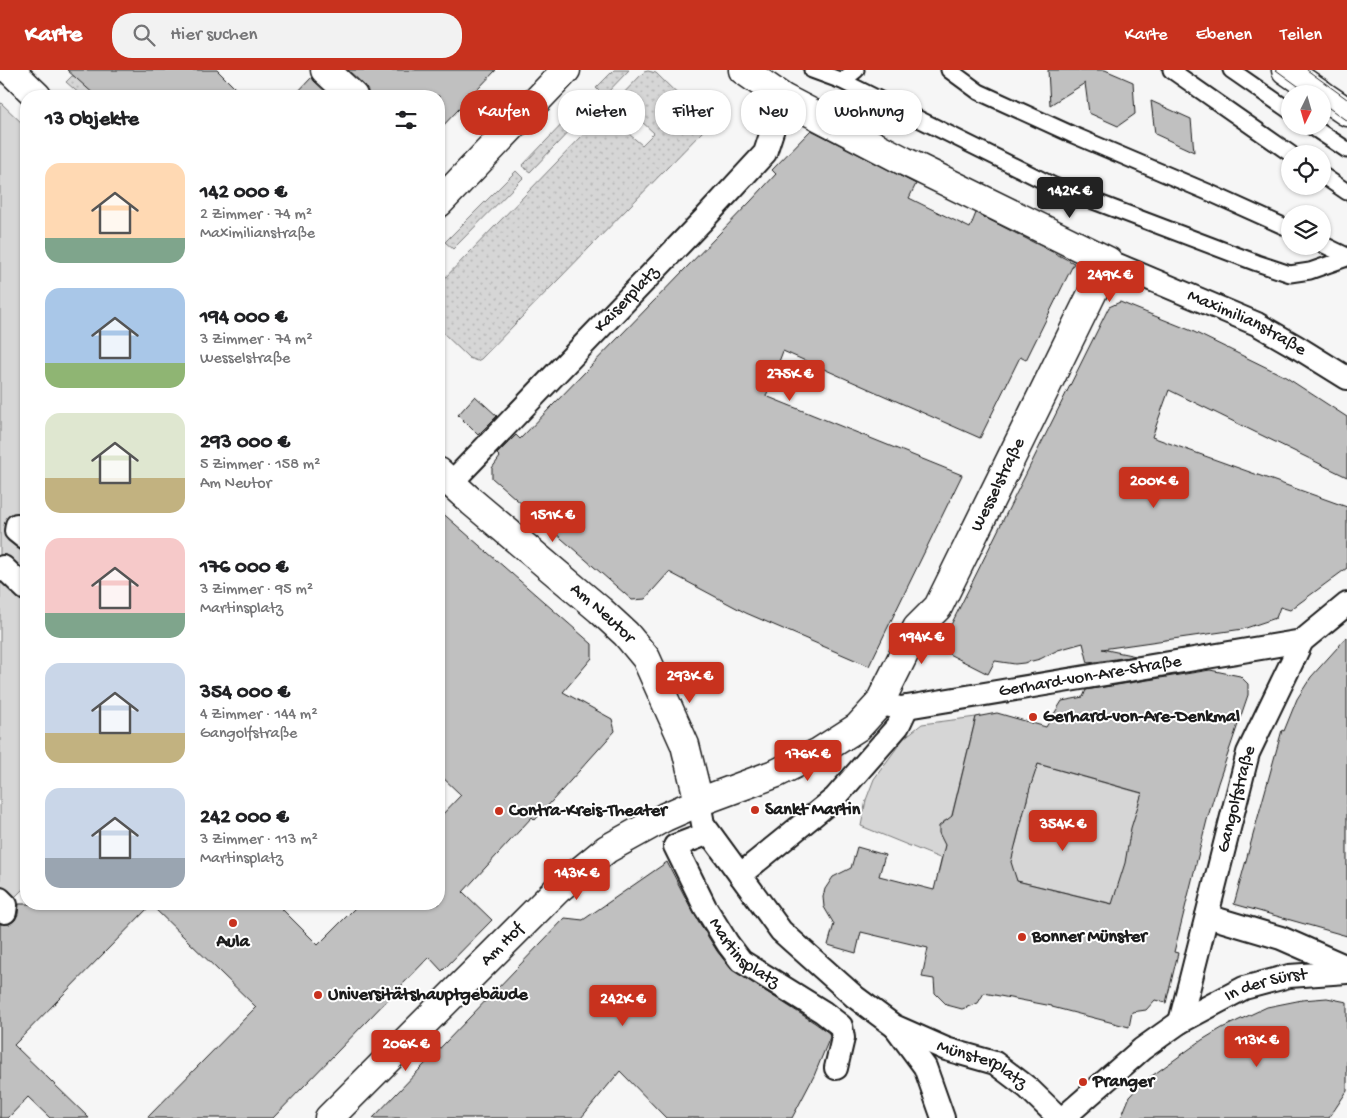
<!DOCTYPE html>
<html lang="de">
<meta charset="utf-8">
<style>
:root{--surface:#fff;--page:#f2f2f2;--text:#202124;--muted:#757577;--accent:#c8321e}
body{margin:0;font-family:"Gochi Hand",sans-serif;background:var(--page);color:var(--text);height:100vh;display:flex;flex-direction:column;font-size:19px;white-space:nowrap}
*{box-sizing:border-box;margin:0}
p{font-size:16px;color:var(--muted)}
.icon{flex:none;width:28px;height:28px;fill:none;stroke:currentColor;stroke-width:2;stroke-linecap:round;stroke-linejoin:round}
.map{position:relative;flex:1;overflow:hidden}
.panel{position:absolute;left:20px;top:20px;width:425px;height:820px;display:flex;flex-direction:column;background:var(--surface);border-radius:20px;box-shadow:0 1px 4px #0004}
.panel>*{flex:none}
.hud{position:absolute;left:460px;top:20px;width:475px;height:45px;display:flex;gap:10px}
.needle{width:32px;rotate:185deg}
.fabs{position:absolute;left:1281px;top:15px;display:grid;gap:10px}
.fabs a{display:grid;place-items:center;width:50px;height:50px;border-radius:50%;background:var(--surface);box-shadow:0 1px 4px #0004;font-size:25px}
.price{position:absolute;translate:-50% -42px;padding:0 11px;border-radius:5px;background:var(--accent);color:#fff;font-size:16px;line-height:32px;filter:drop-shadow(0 1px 2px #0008)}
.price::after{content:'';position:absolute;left:50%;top:30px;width:15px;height:11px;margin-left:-8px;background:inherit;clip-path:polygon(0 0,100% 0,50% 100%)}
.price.current{background:#222;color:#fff}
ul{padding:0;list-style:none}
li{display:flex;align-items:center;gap:15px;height:125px;padding:0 25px}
li span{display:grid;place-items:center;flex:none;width:140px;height:100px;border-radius:15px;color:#555}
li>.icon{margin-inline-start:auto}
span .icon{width:60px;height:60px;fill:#fffc;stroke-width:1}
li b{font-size:21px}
h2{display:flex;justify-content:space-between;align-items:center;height:60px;padding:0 25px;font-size:21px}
.tag{padding:0 18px;border-radius:20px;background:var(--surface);box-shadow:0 1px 4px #0004;font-size:18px;line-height:45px}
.tag.current{background:var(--accent);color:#fff}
header{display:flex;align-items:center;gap:30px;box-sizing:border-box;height:70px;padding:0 25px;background:var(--accent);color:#fff}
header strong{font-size:24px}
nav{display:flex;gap:28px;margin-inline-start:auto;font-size:18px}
.search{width:350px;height:45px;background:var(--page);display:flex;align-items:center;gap:12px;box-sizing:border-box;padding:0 18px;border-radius:20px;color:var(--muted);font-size:19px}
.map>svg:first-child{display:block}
.grass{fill:url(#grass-dots);stroke:#797979;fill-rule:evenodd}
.green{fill:#d6d6d6;stroke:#797979}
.building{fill:#c0c0c0;stroke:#1c1c1c;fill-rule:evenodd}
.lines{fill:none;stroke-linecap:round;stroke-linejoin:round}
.service-casing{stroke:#1c1c1c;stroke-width:19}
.pedestrian-casing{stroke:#1c1c1c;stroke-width:26}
.minor-casing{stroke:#1c1c1c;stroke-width:31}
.service{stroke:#fff;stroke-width:15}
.pedestrian{stroke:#fff;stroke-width:22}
.minor{stroke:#fff;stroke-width:28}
.tram{stroke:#1c1c1c;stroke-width:1}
.poi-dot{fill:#c8321e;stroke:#fff;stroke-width:2}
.labels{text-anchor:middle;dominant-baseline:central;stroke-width:4;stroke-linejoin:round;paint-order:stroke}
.street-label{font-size:18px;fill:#1c1c1c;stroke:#fff}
.poi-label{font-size:18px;font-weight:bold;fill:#1c1c1c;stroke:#fff;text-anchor:start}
</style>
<header>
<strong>Karte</strong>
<div class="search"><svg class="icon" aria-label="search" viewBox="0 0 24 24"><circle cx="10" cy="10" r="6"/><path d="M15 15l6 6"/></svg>Hier suchen</div>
<nav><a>Karte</a><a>Ebenen</a><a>Teilen</a></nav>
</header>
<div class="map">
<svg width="1347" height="1048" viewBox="0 0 1347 1048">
<defs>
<pattern id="grass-dots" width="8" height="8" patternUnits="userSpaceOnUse" patternTransform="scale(1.25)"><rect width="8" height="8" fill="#d6d6d6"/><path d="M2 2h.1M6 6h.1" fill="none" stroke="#b7b7b7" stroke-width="1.8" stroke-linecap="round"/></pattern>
</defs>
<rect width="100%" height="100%" fill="#f6f6f6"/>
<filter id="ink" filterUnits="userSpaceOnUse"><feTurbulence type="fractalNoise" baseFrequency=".02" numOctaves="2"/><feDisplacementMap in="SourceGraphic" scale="10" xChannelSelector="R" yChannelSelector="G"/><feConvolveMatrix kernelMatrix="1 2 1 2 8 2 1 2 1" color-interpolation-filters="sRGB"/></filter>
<g filter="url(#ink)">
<path class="grass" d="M614 0H629L604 26 596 18Z
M648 1 656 3 703 49 705 54 703 61 481 289 477 291 469 288 439 259V214L644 2ZM641 51 654 63 642 75 629 64Z
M72 6H74L123 23 121 26H82L66 12Z
M592 23 599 30 530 102 522 96Z
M516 101 523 108 453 179 445 172Z"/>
<path class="green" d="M0 32 26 57V816L0 842Z
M976 647 951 749 944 751 940 757V766L946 772 942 789 861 756 866 730 874 709 904 668 922 654Z
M1034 693 1144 724 1137 740 1118 835 1017 811 1008 789 1016 773 1022 749 1019 748 1023 731H1027V729L1024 728 1031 714Z"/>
<path class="building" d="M67 0H217L243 26H96Z
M348 0H496L439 60V26H368V21L364 15Z
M1048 0H1105L1133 12 1135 44 1118 56 1089 43 1085 13 1050 35Z
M312 7 314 11 330 26H294Z
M1151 31 1191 49 1194 82 1155 64Z
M811 60 916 114 909 128 970 158 976 143 1074 193 1026 290 1020 287 980 368 783 281 766 326 962 405 869 596 746 543 669 502 645 529 632 530 492 408V398L500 387 497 384 516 365 520 369 751 131 776 104 772 100Z
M1120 232 1192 261 1284 306 1347 347V407L1169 320 1152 367 1347 437V498L1290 540 1280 537 1276 548 1243 559 1102 579 1136 586 1088 593 1083 573 1058 580 1040 589 1024 593 1015 594 995 591 988 604 939 579 1109 237Z
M475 326 497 346 478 365 458 345Z
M439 440 592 574V588L563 622 612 649 615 661 535 750 532 747 463 822 492 850 442 901 429 887 273 1048H147L256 937 151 835 14 975 89 1048H50L28 1027 8 1048H0V854H9L15 850 18 844 19 834H277L318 875 359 834H439V748L461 725 439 704Z
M1347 567V866L1234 834 1282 660 1284 661 1297 629 1311 607Z
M1210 600 1240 606 1248 614V625L1218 713 1207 750 1174 882 1178 883 1166 933 1155 930 1146 940 1132 942 1129 957 1052 937V936L984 923 978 933 962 939 947 935 935 923 934 909 922 907 928 878 861 862 856 883 828 875 834 854 824 837 823 827 825 819 833 807 851 798 857 777 885 785 879 806 934 820 945 775 939 763V756L952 746 976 647 997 643 1046 657 1062 631 1083 627 1086 620ZM1038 694 1142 723 1131 758 1125 793 1112 834 1017 811 1011 792 1030 718Z
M667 792 694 844 717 881 731 899 815 953 829 963 830 967 814 1006 792 1048H666L620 1001 581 1048H373L565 848 583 850Z
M1327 928 1347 932V1021L1329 1048H1121L1130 1026 1142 1013 1202 970 1222 958 1267 937 1302 930Z"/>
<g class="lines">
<defs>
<path id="service" d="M812 0 842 11 1054 116 1257 193 1290 204 1310 201 1347 188
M949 0 979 22 1071 64 1210 123 1290 159
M1171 0 1291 84
M1231 0 1290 41
M842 11 856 0
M1311 56 1347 80
M1322 105 1347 122
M1322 174 1347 186"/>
<g id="pedestrian">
<path id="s1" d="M1108 191 1257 254 1297 277 1347 308"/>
<path id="s2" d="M451 413 704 149 765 83 781 34"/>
<path d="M17 455 16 461 26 469"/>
<path d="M0 500 3 497 26 519"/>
<path id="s3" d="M879 634 901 638 1302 571"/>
<path id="s4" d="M699 732 703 754 781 861 855 927 894 956 946 979 995 993 1028 1018 1059 1048"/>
<path id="s5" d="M709 763 675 776 705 837 728 874 741 891 823 942 841 956 843 968 836 998"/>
<path d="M740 805 835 728 898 656 907 637"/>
<path d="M0 829 6 835 5 842"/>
<path d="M1207 846 1281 868 1347 897"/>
<path id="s6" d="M1180 952 1248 683 1302 571 1347 534"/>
<path d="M896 958 925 997 943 1048"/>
<path id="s7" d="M1063 1048 1142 979 1180 952 1244 918 1289 906 1347 902"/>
</g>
<g id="minor">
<path d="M10 0 37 26"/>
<path d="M325 0 353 26"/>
<path d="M1286 0 1321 24"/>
<path d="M1322 25 1347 42"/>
<path d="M439 133 566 0"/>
<path id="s8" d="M439 402 472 432 600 540 626 564 646 588 685 675 699 732"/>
<path id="s9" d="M329 1048 557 820 607 779 665 747 699 732 777 703 819 682 858 657 879 634 917 558 938 537 1108 191 904 91 783 28 743 0"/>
</g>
</defs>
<use href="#service" class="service-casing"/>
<use href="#pedestrian" class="pedestrian-casing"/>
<use href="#minor" class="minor-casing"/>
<use href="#service" class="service"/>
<use href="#pedestrian" class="pedestrian"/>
<use href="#minor" class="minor"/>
<path class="tram" d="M1276 0 1309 24
M1307 0 1347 29
M1322 33 1347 51"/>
</g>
</g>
<g class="poi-dot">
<circle cx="1033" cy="647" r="5"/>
<circle cx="755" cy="740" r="5"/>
<circle cx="499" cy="741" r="5"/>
<circle cx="233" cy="853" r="5"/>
<circle cx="1022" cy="867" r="5"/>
<circle cx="318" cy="925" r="5"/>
<circle cx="1083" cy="1012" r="5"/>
</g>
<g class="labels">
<g class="street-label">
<text stroke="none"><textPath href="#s2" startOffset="254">Kaiserplatz</textPath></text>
<text stroke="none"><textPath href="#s1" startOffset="152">Maximilianstraße</textPath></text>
<text stroke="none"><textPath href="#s9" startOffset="949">Wesselstraße</textPath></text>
<text stroke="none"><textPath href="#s8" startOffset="216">Am Neutor</textPath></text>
<text stroke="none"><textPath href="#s3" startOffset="214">Gerhard-von-Are-Straße</textPath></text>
<text stroke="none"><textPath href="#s6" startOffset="230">Gangolfstraße</textPath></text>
<text stroke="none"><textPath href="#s9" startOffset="245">Am Hof</textPath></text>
<text stroke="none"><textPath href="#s5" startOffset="166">Martinsplatz</textPath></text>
<text stroke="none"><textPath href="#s7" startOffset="246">In der Sürst</textPath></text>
<text stroke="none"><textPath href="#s4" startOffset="399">Münsterplatz</textPath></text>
</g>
<g class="poi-label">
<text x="1043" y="647">Gerhard-von-Are-Denkmal</text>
<text x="765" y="740">Sankt Martin</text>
<text x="509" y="741">Contra-Kreis-Theater</text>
<text x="1032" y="867">Bonner Münster</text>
<text x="233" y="872" text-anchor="middle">Aula</text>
<text x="328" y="925">Universitätshauptgebäude</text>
<text x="1093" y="1012">Pranger</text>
</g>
</g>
</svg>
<div class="fabs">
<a><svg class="needle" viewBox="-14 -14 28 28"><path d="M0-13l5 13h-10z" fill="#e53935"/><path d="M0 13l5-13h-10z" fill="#757577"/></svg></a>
<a><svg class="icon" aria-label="locate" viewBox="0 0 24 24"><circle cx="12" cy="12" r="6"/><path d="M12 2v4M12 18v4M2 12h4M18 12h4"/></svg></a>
<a><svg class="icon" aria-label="layers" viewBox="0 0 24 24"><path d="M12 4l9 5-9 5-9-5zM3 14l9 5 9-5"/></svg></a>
</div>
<b class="price current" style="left:1070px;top:149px">142K €</b>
<b class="price" style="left:1110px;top:233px">249K €</b>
<b class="price" style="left:790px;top:332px">275K €</b>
<b class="price" style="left:1154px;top:439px">200K €</b>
<b class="price" style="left:553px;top:473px">151K €</b>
<b class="price" style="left:922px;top:595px">194K €</b>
<b class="price" style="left:690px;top:634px">293K €</b>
<b class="price" style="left:808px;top:712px">176K €</b>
<b class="price" style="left:1063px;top:782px">354K €</b>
<b class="price" style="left:577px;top:831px">143K €</b>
<b class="price" style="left:623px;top:957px">242K €</b>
<b class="price" style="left:1257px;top:998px">113K €</b>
<b class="price" style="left:406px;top:1002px">206K €</b>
<div class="hud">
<a class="tag current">Kaufen</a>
<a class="tag">Mieten</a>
<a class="tag">Filter</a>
<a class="tag">Neu</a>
<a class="tag">Wohnung</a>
</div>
<section class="panel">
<h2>13 Objekte<svg class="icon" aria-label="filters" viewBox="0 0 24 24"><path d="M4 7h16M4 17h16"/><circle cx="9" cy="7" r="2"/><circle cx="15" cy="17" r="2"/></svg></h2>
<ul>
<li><span style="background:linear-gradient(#ffd9b3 75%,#7fa58c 0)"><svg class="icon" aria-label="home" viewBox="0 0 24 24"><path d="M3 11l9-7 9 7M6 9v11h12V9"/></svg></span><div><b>142 000 €</b><p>2 Zimmer · 74 m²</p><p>Maximilianstraße</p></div></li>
<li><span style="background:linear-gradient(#a9c7e8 75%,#8fb573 0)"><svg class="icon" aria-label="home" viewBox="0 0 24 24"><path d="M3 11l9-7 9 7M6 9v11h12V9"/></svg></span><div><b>194 000 €</b><p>3 Zimmer · 74 m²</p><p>Wesselstraße</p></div></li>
<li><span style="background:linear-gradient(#dfe7d0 65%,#c2b280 0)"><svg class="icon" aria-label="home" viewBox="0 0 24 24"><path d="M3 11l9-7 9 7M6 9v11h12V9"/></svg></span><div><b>293 000 €</b><p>5 Zimmer · 158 m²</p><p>Am Neutor</p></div></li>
<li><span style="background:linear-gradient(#f6c9c9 75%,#7fa58c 0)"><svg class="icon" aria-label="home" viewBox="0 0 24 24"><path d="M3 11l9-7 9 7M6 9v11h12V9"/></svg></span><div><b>176 000 €</b><p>3 Zimmer · 95 m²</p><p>Martinsplatz</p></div></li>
<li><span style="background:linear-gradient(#c9d6e8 70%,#c2b280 0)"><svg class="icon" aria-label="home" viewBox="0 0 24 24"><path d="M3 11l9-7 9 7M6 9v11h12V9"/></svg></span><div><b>354 000 €</b><p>4 Zimmer · 144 m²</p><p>Gangolfstraße</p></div></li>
<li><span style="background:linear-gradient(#c9d6e8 70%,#9aa5b1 0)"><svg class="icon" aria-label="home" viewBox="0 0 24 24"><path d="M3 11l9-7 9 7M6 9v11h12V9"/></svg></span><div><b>242 000 €</b><p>3 Zimmer · 113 m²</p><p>Martinsplatz</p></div></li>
</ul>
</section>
</div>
